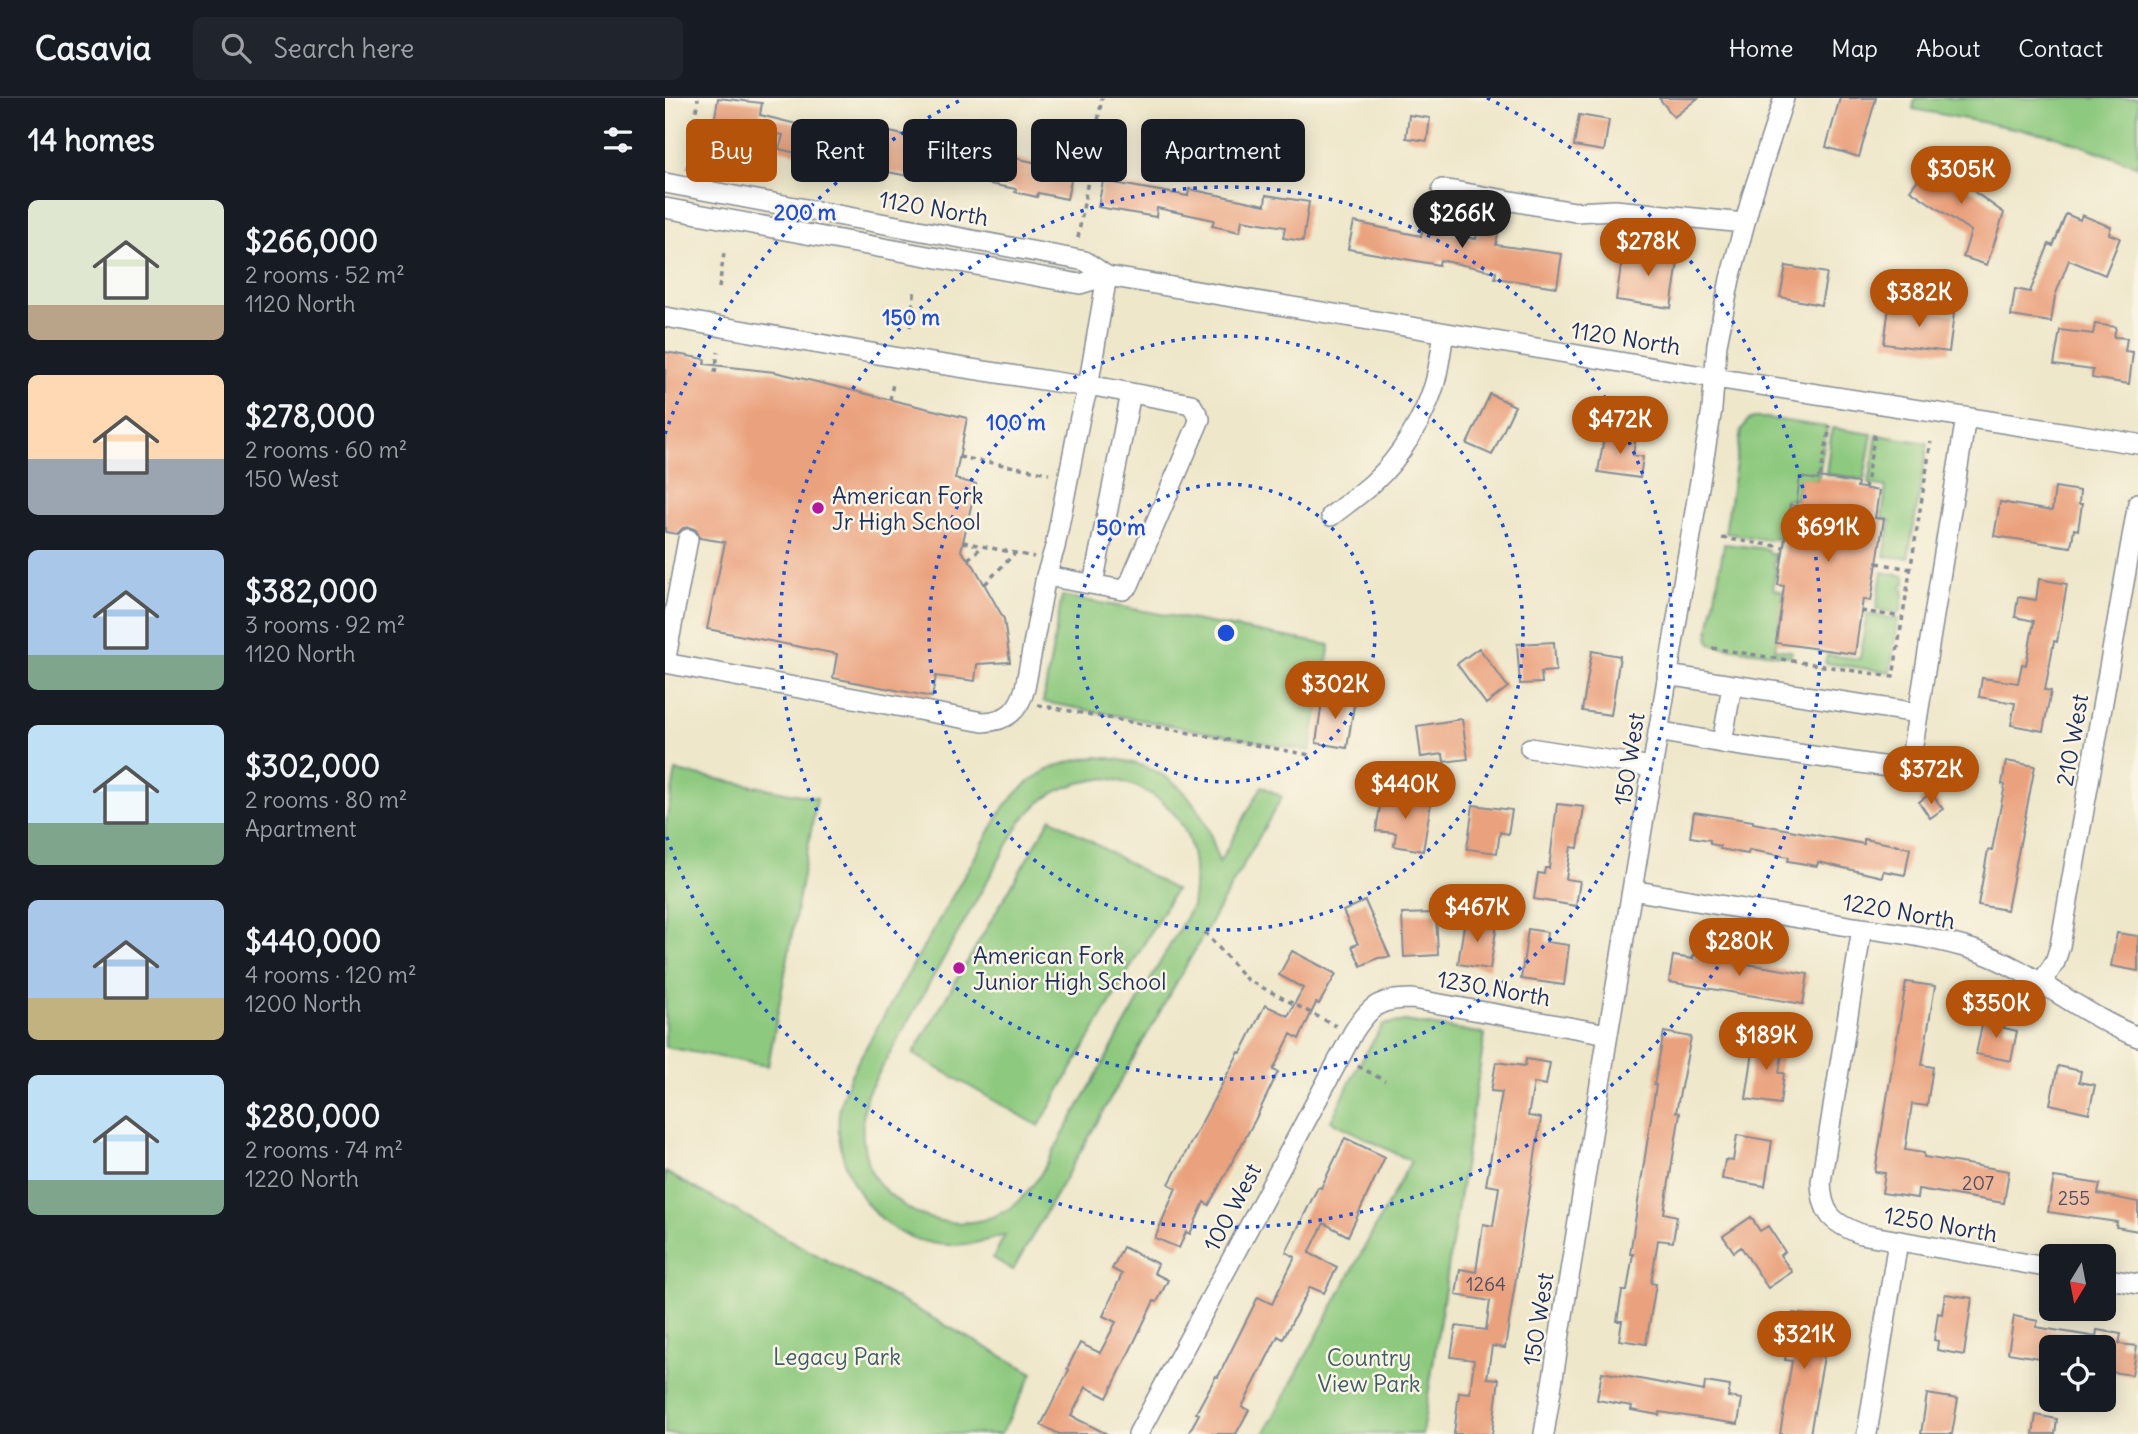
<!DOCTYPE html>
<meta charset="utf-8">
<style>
:root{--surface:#171b24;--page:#20242c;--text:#f1f3f6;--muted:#9ea1a6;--line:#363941;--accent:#b45309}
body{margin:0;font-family:Delius,sans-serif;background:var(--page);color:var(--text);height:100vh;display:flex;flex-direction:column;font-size:26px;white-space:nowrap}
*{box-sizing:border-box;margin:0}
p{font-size:23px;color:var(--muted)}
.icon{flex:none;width:38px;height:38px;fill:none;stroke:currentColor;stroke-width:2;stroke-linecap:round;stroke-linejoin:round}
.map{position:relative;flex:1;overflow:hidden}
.side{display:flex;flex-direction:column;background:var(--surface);width:665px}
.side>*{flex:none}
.banner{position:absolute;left:21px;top:21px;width:665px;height:63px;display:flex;gap:14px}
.needle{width:46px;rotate:190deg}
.tools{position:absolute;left:1374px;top:1146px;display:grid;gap:14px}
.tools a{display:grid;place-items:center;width:77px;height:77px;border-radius:10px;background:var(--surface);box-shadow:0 4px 18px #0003;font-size:35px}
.price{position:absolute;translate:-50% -60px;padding:0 16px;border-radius:24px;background:var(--accent);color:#fff;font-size:23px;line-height:46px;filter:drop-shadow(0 2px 4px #0008)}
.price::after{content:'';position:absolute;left:50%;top:42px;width:21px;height:16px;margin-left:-10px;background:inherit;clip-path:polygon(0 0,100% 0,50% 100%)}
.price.active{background:#222;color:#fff}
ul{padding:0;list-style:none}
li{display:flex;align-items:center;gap:21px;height:175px;padding:0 28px}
li span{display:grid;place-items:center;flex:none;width:196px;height:140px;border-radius:10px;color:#555}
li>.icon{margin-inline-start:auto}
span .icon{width:84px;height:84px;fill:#fffc;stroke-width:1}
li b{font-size:30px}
h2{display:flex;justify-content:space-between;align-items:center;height:84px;padding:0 28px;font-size:30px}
.chip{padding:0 24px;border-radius:10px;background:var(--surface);box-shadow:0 4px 18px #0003;font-size:24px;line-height:63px}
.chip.active{background:var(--accent);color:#fff}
header{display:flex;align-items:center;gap:42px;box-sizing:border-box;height:98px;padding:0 35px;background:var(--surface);border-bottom:2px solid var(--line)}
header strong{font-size:33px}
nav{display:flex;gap:38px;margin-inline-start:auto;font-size:24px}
.search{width:490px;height:63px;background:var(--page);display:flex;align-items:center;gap:18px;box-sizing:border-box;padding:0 24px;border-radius:10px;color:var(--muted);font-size:26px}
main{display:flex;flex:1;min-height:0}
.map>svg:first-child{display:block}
.green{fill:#8dc97e;stroke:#547c6e;stroke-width:2;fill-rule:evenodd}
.building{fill:#eaa17d}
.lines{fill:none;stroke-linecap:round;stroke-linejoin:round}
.minor-casing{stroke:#848b94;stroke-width:22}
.path{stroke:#848b94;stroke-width:3.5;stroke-dasharray:5 5;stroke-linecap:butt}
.minor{stroke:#fff;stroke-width:19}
.ring{fill:none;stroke:#1d4ed8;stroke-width:3.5;stroke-dasharray:3.5 7}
.poi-dot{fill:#b5179e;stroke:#fcf5e5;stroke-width:2.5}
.labels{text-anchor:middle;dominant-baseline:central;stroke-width:5;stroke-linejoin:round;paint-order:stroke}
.number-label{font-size:19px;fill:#4f4c66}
.street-label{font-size:23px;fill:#1b2f5e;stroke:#fcf5e5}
.poi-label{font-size:23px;fill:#1b2f5e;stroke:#fcf5e5;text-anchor:start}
.park-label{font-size:23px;fill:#3d5d68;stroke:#fcf5e5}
.centre{fill:#1d4ed8;stroke:#fcf5e5;stroke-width:3.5}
.ring-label{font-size:21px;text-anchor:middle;font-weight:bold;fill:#1d4ed8;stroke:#fcf5e5;stroke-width:5;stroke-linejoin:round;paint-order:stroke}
</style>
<header>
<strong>Casavia</strong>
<div class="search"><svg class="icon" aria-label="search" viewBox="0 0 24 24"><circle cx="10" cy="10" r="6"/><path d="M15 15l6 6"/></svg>Search here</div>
<nav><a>Home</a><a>Map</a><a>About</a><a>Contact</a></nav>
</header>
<main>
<section class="side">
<h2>14 homes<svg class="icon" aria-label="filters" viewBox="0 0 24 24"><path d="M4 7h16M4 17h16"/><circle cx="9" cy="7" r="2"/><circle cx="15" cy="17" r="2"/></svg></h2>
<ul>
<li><span style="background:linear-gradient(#dfe7d0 75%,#b9a48a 0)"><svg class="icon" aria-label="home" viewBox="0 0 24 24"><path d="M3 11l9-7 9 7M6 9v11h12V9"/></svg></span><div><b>$266,000</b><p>2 rooms · 52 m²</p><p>1120 North</p></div></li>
<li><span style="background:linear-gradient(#ffd9b3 60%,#9aa5b1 0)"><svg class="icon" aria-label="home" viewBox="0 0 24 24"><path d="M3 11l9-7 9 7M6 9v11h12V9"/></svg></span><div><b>$278,000</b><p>2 rooms · 60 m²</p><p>150 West</p></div></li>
<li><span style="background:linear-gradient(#a9c7e8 75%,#7fa58c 0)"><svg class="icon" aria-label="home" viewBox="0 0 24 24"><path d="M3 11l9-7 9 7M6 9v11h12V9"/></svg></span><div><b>$382,000</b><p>3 rooms · 92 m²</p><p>1120 North</p></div></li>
<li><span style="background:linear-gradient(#bfe0f5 70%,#7fa58c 0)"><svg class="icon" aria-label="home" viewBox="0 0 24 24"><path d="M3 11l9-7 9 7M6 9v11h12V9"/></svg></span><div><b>$302,000</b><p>2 rooms · 80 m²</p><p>Apartment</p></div></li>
<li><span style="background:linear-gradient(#a9c7e8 70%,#c2b280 0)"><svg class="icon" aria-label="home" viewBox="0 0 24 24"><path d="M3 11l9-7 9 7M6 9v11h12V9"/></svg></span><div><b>$440,000</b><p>4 rooms · 120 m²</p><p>1200 North</p></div></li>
<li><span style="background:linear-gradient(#bfe0f5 75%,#7fa58c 0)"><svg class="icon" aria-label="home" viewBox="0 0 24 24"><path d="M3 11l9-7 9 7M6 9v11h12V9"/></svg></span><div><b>$280,000</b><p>2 rooms · 74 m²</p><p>1220 North</p></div></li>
</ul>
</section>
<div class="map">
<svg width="1473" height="1336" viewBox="0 0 1473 1336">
<rect width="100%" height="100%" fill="#fcf5e5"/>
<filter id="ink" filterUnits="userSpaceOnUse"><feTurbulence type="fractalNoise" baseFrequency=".0143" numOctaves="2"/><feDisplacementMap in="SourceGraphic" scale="14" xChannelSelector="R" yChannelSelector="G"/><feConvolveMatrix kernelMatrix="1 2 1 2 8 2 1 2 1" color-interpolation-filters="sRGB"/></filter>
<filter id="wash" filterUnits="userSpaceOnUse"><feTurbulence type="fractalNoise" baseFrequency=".00686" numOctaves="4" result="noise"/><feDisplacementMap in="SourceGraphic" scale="28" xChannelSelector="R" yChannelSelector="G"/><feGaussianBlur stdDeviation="1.57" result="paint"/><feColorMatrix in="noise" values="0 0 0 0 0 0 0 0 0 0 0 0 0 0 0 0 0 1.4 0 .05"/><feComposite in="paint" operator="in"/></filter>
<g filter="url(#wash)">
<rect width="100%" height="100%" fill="#eee7ca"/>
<path class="green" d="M1250 0H1473V68L1390 38 1248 11Z
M1088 320H1101L1162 329 1153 382 1135 380 1131 402 1121 401 1113 441 1108 440 1104 442 1060 435 1076 333 1082 323Z
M1167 330 1207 336 1199 382 1161 376Z
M1212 337 1263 345 1243 460 1219 458 1226 423 1217 419 1221 389 1204 386Z
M1059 446 1102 451 1105 455 1110 456 1109 467 1111 470 1108 491 1118 494 1110 551 1127 553 1126 557 1123 558 1047 547 1043 540Z
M1217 474 1240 478V486L1236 489 1239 493 1235 515 1211 512Z
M397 498 665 547 645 653 378 604Z
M1202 516 1233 521 1225 574 1160 565 1162 557 1195 561Z
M432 659C502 664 538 697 554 765L597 688 617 699 348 1172 328 1160 340 1137C315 1145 292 1150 266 1145 207 1134 169 1073 174 1015 176 997 184 981 192 965L338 710C366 677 388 664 432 659ZM442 680C512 694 538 740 527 808L374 1079C364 1092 354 1105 340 1113 306 1132 262 1127 233 1103 222 1095 210 1083 205 1071 195 1046 196 1021 202 996L356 723C382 693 403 685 442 680Z
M11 673 152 700 103 968 0 949V729Z
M386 720 510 792 374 1028 248 956Z
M740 923 820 936 757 1336H599L746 1063 666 1023 693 968 718 927Z
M0 1074 368 1275 336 1336H0Z"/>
<g id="blocks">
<path class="building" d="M53 0 97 5 95 17 176 37 213 45 216 32 243 38 240 50 279 58 281 45 382 67 386 47 412 53 402 101 373 95 372 99 350 94 351 91 303 82V77L251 68 249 79 170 64 114 51 118 37 72 29 71 41 47 37Z
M994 0H1033L1009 19Z
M1175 0H1211L1194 59 1161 49Z
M744 17 765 20 762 43 741 40Z
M914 17 944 22 939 53 909 48Z
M1275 56 1307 79 1300 87 1339 115 1322 167 1298 159 1306 133 1245 92 1269 60 1271 62Z
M438 83 523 98 524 91 600 107 601 97 644 104 638 143 618 140 620 129 577 122 575 134 547 128 549 122 492 110 491 119 433 109Z
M816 110 837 114 831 147 897 156 892 189 830 180 831 174 775 162 774 167 683 151 689 124 756 138 758 130 811 141Z
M1401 116 1415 122 1417 117 1446 129 1444 136 1455 140 1440 177 1404 162 1390 198 1386 224 1346 218 1350 191 1365 194 1384 146 1388 148Z
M978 147 1005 152 1004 162 1013 164 1006 210 951 202 958 155 976 158Z
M1121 168 1162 175 1156 207 1115 199Z
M1224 209 1289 216 1284 254 1219 246Z
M1430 226 1451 229 1449 239 1462 240 1460 253 1468 254 1464 286 1427 280 1428 272 1389 267 1395 232 1428 236Z
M0 254 40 261 39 266 110 274 302 320 290 381 311 386 296 453 309 468 339 521 345 564 312 566 310 583 271 578 267 599 168 580 172 556 42 531 60 444 35 440 31 432 25 429 18 430 12 436 0 434Z
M825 296 850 308 827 357 802 346Z
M940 333 971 338 968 357 978 359 975 380 933 374Z
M1135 379 1153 382V379L1193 385 1192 389 1214 393 1210 420 1219 421 1206 503 1198 501 1190 556 1111 545 1119 488 1113 487 1125 407 1131 408Z
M1390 389 1415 393 1414 406H1417L1413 432 1409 431 1406 449 1329 438 1335 404 1387 413Z
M1374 481 1402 486 1392 544 1389 543 1380 592 1386 593 1378 633 1346 627 1350 605 1314 599 1317 580 1353 585 1357 566 1361 567 1369 523 1350 519 1353 499 1371 502Z
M889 544 891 573 876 574 877 585 855 586 852 546Z
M814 550 843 589 821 606 792 566Z
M927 553 955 558 946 617 917 613Z
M658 596 690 601 682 650 651 645Z
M797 621 803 661 779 664 778 656 756 659 752 628Z
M1341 663 1370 668 1342 812 1313 807 1323 752H1327L1340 687 1337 686Z
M1266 695 1278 711 1265 720 1254 704Z
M717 696 766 704 758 753 729 748 731 735 711 733Z
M892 706 919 709 913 750 906 749 901 781 915 783 911 808 869 801 873 775 879 776 880 770H884Z
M808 707 847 712 843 736 835 734 832 755 802 751Z
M1029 714 1088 723V725L1199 746V741L1245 750 1240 777 1218 773 1217 779 1153 764 1152 768 1123 763 1124 759 1084 752 1083 756 1055 751V748L1045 746V742L1025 739Z
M700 803 725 859 713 860 696 868 687 848 693 846 678 813Z
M771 815 773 857 739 859 737 816Z
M800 821 832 826 825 871 793 866Z
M863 831 882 834 881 844 904 847 899 887 856 881Z
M1452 835 1473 838V873L1446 868Z
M627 853 671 876 654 906 651 905 634 941 626 936 608 972 613 974 590 1022 544 1107 539 1104 525 1136 521 1134 514 1150 490 1140 511 1090 504 1086 574 954 576 955 600 907 623 918 638 890 614 877Z
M1028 857 1143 876 1138 906 1004 884 1008 858 1028 861Z
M1241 884 1270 888 1257 967 1268 969 1262 1008 1247 1006 1240 1052 1259 1055V1059L1344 1073 1339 1105 1253 1091 1252 1100 1217 1095 1220 1075 1210 1074Z
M1319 918 1341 922 1339 930 1352 933 1346 963 1311 956Z
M999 934 1026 939 1011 1014 1015 1015 999 1115 1012 1118 1008 1144 993 1142 986 1185 991 1186 981 1246 954 1242 957 1223H952L957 1193H962L968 1156H965L991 987H989Z
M1090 940 1119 944 1114 975H1119L1115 1006 1081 1001Z
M861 961 885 965 881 987 869 985 863 1018 876 1020 840 1250 827 1248 822 1280 834 1281 827 1336H789L794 1294 805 1295 809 1262 786 1259 791 1228 821 1232 825 1203 791 1197 795 1171 811 1174 818 1126 828 1128 834 1089 821 1087 837 994 826 993 831 964 860 968Z
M1393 968 1416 973 1414 984 1430 987 1424 1015 1385 1006Z
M1072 1037 1107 1043 1100 1088 1057 1081 1060 1062 1068 1063Z
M680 1040 720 1059 683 1138 659 1125 644 1155 672 1169 659 1195 645 1189 618 1241 613 1238 577 1309 584 1312 571 1336H523L534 1316 531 1315 551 1278 553 1279 593 1199 607 1206 630 1159 621 1154 653 1089 656 1090Z
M1389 1079 1435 1086 1433 1096 1473 1104V1133L1451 1129 1452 1124 1383 1114Z
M1086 1119 1095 1133 1103 1128 1120 1154 1115 1157 1127 1174 1103 1190 1076 1149 1069 1154 1058 1138Z
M458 1149 493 1166 489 1175 503 1182 492 1204 489 1203 442 1300 421 1289 406 1318 442 1336H394L376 1327 404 1272 402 1271 415 1245 435 1255 451 1224 438 1218 457 1176 447 1171Z
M1280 1196 1307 1200 1299 1257 1272 1252 1273 1243 1269 1242 1273 1215 1277 1216Z
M1128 1215 1166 1220 1145 1336H1115L1127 1263 1120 1262Z
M1349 1218 1373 1223 1371 1229 1431 1239 1432 1232 1456 1236 1454 1246 1472 1248 1467 1277 1438 1273V1250H1386V1262L1343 1255Z
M937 1274 1039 1293 1040 1284 1065 1288 1063 1299 1077 1301 1073 1326 995 1314 994 1317 966 1312 967 1308 932 1302Z
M1262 1296 1293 1301 1287 1336H1256Z
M1371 1317 1392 1321 1390 1336H1368Z"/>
</g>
</g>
<g filter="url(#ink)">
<use href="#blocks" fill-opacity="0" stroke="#848b94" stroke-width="2"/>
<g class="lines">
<defs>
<path id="minor" d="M0 85 420 163 442 178 1050 280 1473 346
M777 91 910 114 950 112 1079 125
M0 110 415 186 442 178
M0 219 235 260 423 289
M666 418C680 407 696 396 709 384 735 360 758 322 769 288 774 271 776 252 779 235
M381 478 458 492 464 487 535 321 526 306 423 287
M428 486 466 295
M0 565 318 624C342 623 354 613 360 590L381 478 390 449 415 319 423 289 442 178
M0 565 23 441
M1002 577 1253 615
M1067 588 1057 645 1244 672 1301 319
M993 633 1057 645
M865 650 987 669
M967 792C1039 805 1111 816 1183 828 1224 834 1269 839 1309 852 1368 872 1415 916 1473 939
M1197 830 1156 1084C1157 1116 1167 1125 1196 1136L1386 1170
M1377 884 1390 864 1395 848 1473 405
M1438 1180 1473 1186
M473 1336 689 933C707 906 715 901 747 901L943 936
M879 1336 943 936 1047 311 1052 246 1065 181 1087 98 1119 0
M1202 1336 1233 1143"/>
</defs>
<use href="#minor" class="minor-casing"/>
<path class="path" d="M22 72 33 0
M413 140 437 0
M54 190 59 155
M245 229 250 190
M50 275 53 254
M225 302 228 285
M294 359 384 375
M1155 379 1165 328
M1200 391 1210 335
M1057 440 1118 449
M298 444 369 459
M303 461 317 449
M1212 465 1245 471
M320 486 350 455
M1196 513 1237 519
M1047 550 1228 579 1266 344
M373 607 645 657
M540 834 581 881 671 928
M693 968 720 983"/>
<use href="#minor" class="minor"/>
</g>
</g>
<g class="ring">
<circle cx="561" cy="535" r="149"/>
<circle cx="561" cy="535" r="297"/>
<circle cx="561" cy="535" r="446"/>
<path d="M0 336A595 595 0 0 1 300 0M822 0A595 595 0 1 1 0 734"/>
</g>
<g class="poi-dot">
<circle cx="153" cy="410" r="7"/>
<circle cx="294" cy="870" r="7"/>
</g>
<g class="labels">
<g class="number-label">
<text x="1313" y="1085">207</text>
<text x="1409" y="1100">255</text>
<text x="821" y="1186">1264</text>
</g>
<g class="street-label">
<text transform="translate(269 110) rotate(10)">1120 North</text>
<text transform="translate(961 240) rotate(9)">1120 North</text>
<text transform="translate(1407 642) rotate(-80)">210 West</text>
<text transform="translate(964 661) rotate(-81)">150 West</text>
<text transform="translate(1234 813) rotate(10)">1220 North</text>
<text transform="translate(829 890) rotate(10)">1230 North</text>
<text transform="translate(567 1109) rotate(-62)">100 West</text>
<text transform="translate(1276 1126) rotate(10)">1250 North</text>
<text transform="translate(873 1221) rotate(-81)">150 West</text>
</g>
<g class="poi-label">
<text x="167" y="397">American Fork<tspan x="167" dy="26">Jr High School</tspan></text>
<text x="308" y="857">American Fork<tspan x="308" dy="26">Junior High School</tspan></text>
</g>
<g class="park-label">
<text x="172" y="1258">Legacy Park</text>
<text x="704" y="1259">Country<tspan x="704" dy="26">View Park</tspan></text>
</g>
</g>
<circle cx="561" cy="535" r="10" class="centre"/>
<g class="ring-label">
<text x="140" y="122">200 m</text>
<text x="246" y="227">150 m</text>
<text x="351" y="332">100 m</text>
<text x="456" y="437">50 m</text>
</g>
</svg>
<div class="tools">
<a><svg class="needle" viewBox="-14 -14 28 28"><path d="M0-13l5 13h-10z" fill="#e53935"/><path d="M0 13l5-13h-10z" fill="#9ea1a6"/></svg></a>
<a><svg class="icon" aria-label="locate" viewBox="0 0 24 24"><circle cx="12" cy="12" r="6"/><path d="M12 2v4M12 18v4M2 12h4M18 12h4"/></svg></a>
</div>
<b class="price" style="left:1296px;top:108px">$305K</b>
<b class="price active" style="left:797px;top:152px">$266K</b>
<b class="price" style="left:983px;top:180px">$278K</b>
<b class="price" style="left:1254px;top:231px">$382K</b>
<b class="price" style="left:955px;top:358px">$472K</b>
<b class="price" style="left:1163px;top:466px">$691K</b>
<b class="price" style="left:670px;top:623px">$302K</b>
<b class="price" style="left:1266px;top:708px">$372K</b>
<b class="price" style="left:740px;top:723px">$440K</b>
<b class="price" style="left:812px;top:846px">$467K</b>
<b class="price" style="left:1074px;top:880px">$280K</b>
<b class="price" style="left:1331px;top:942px">$350K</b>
<b class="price" style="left:1101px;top:974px">$189K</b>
<b class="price" style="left:1139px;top:1273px">$321K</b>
<div class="banner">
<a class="chip active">Buy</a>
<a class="chip">Rent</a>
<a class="chip">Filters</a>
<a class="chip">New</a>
<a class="chip">Apartment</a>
</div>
</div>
</main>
